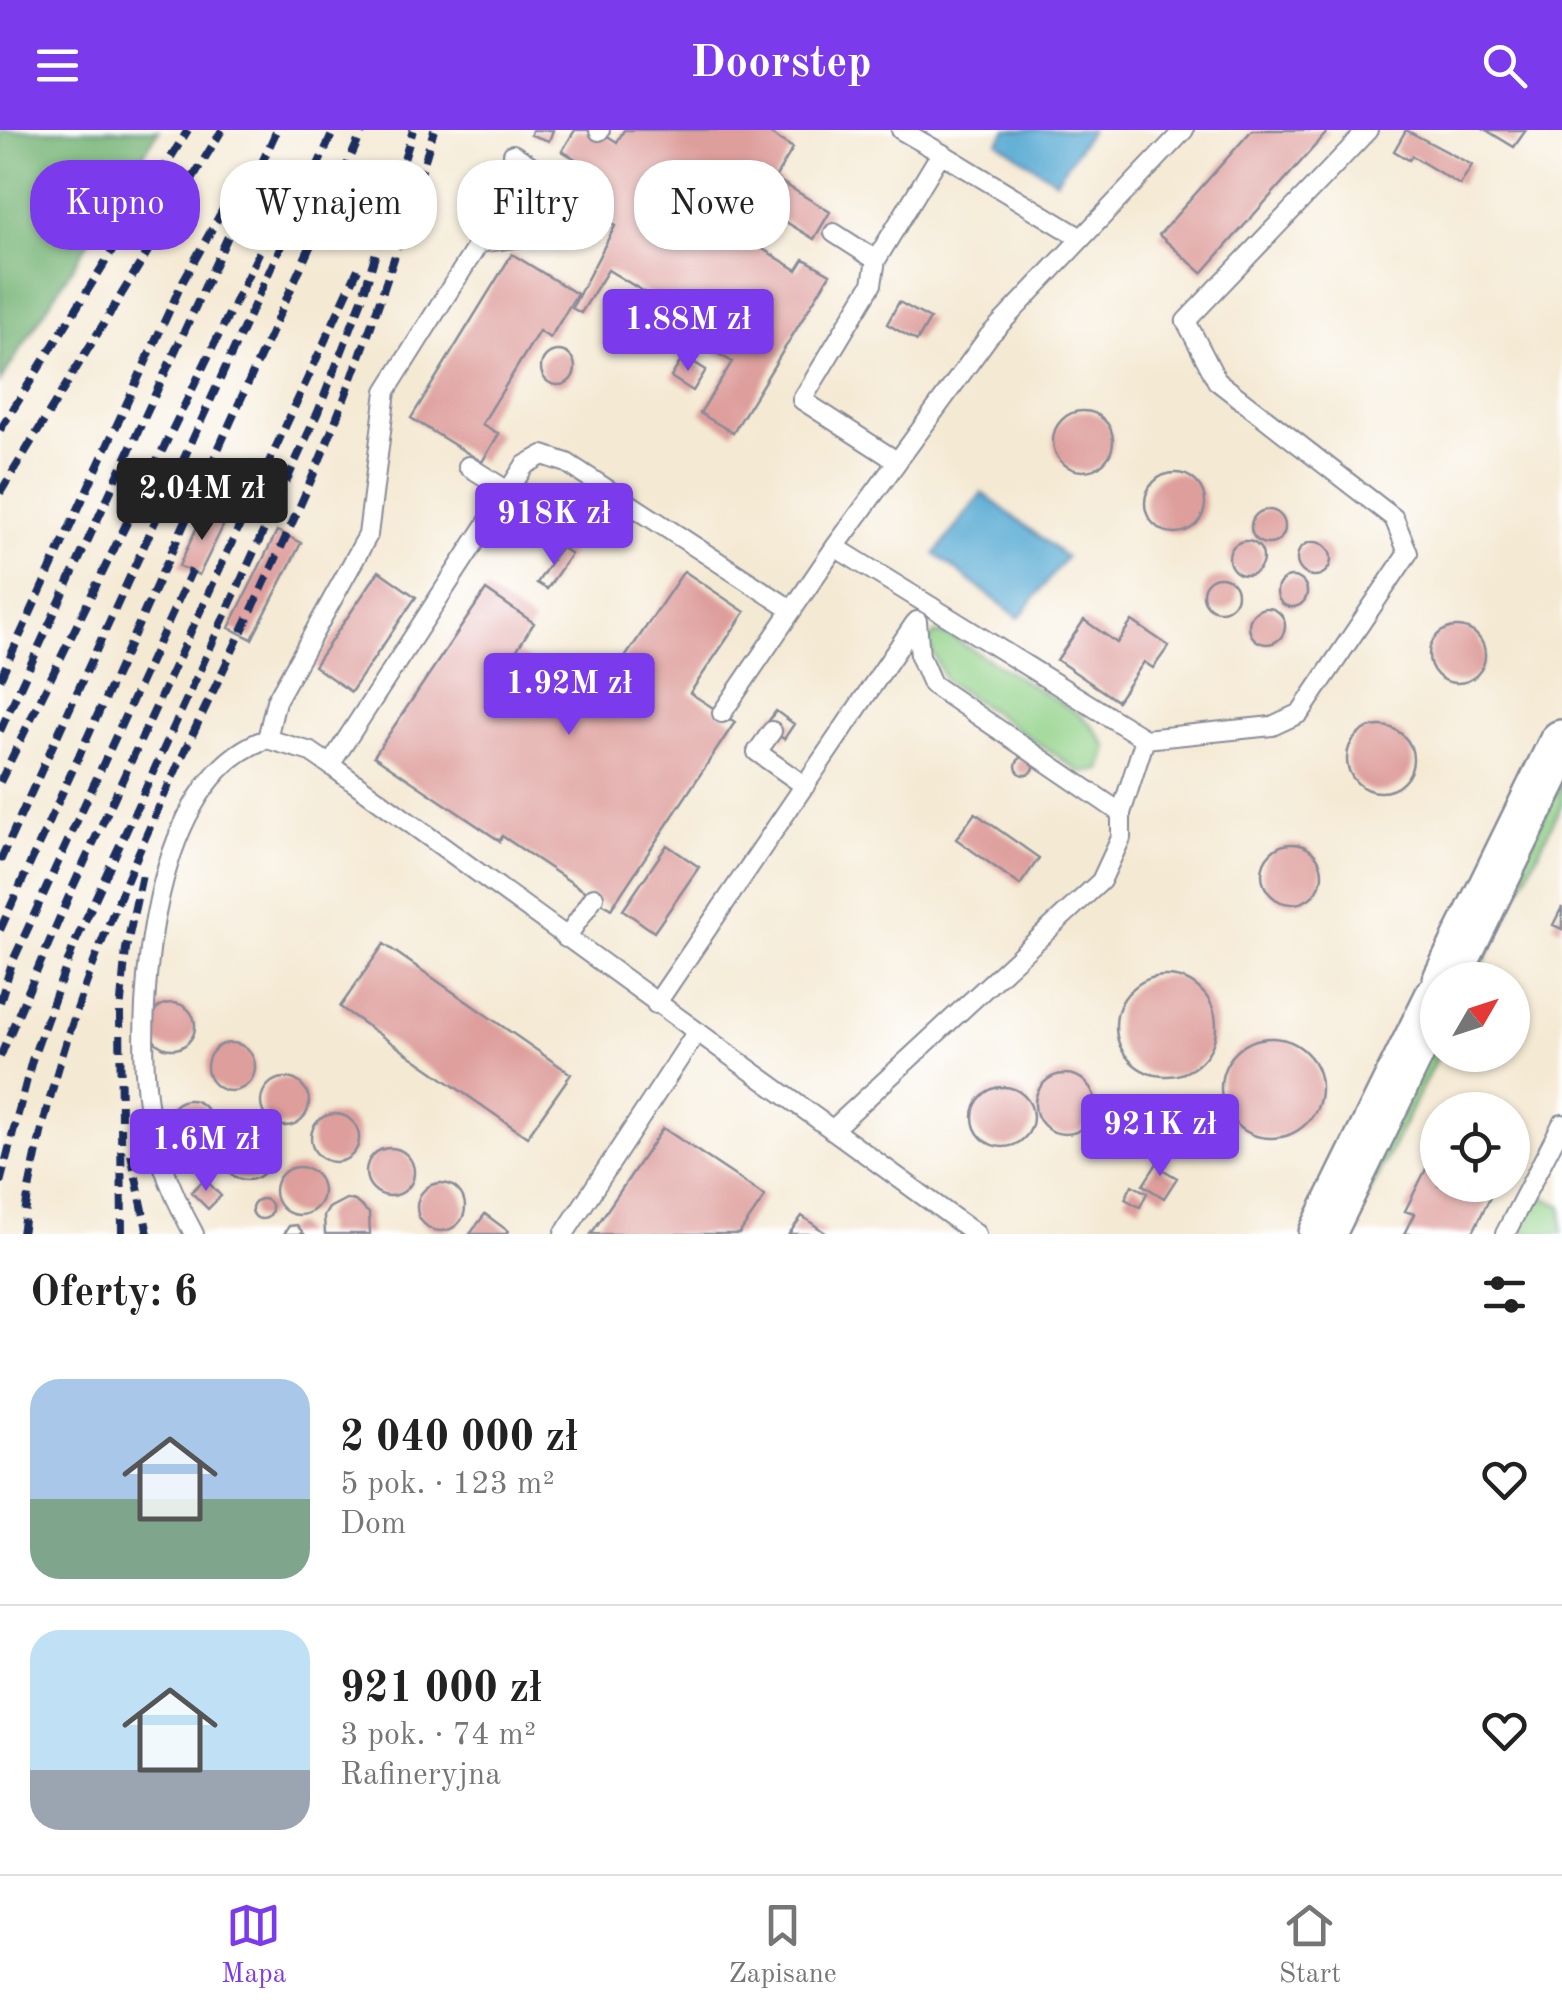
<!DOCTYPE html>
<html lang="pl">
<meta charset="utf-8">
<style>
:root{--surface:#fff;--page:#f6f6f6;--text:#222;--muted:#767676;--line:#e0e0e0;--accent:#7c3aed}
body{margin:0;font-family:"Old Standard TT",serif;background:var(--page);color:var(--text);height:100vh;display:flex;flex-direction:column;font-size:38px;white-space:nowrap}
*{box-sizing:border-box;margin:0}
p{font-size:32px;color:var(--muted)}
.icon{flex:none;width:55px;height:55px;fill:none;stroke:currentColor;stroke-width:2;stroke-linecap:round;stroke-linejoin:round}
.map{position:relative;height:1104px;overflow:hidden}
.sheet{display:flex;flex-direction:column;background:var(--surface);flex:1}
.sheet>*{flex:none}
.hud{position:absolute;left:30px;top:30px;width:1000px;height:90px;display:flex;gap:20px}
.needle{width:65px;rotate:51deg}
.controls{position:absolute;left:1420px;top:832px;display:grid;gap:20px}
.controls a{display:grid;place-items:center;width:110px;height:110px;border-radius:50%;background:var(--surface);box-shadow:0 2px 8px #0004;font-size:50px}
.price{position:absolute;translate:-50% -85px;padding:0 22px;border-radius:10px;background:var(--accent);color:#fff;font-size:32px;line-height:65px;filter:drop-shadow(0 2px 5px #0008)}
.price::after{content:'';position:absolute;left:50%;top:60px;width:30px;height:22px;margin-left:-15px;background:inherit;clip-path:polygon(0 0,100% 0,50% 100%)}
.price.active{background:#222;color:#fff}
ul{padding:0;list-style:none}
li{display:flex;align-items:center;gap:30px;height:250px;padding:0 30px}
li+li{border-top:2px solid var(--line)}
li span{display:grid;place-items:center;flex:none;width:280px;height:200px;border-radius:30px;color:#555}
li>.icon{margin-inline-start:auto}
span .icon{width:120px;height:120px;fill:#fffc;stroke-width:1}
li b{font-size:42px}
h2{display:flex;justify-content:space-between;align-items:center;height:120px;padding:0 30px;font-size:42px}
.chip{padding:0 35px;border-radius:40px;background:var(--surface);box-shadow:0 2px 8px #0004;font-size:35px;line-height:90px}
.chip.active{background:var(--accent);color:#fff}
header{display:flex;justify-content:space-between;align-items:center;height:130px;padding:0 30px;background:var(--accent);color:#fff;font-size:45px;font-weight:800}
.tab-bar{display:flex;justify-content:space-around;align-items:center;height:140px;border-top:2px solid var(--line);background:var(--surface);font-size:28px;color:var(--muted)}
.tab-bar a{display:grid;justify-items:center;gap:5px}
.tab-bar .active{color:var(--accent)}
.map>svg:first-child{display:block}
.green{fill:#92d188;stroke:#568073;stroke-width:2.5}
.forest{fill:#75b374;stroke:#487169;stroke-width:2.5}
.water{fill:#58aad3;stroke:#3a6c98;stroke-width:2.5}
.building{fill:#de9f9c}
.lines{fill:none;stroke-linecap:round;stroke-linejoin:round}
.service-casing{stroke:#888c98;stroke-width:22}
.tertiary-casing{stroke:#888c98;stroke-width:50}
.service{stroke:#fff;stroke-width:18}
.tertiary{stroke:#fff;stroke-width:45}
.rail{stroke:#1b2f5e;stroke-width:8;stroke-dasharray:15 8;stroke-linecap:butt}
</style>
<header><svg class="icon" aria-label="menu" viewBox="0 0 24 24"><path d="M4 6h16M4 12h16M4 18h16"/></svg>Doorstep<svg class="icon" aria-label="search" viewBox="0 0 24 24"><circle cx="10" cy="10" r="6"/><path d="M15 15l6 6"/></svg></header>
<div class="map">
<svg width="1562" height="1104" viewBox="0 0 1562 1104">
<rect width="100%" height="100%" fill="#fff"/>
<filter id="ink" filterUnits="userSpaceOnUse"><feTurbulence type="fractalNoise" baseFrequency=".01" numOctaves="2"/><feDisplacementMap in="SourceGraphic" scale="20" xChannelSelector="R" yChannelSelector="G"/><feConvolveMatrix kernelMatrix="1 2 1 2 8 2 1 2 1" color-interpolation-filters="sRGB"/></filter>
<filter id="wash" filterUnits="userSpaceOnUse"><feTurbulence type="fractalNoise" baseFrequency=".0048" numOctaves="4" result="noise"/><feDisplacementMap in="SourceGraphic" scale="40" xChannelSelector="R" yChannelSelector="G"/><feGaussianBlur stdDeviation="2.25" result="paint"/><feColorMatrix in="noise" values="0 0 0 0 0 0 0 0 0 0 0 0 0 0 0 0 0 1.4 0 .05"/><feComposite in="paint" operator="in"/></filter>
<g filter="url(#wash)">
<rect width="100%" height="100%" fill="#f4e9d3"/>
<path class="green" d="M935 503 951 507 1074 581 1091 594 1108 618 1101 640 1082 643 945 550 928 512Z
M1562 650V674L1475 850H1463Z
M1437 901 1438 925 1349 1104H1337Z
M1535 1063 1562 1076V1104H1522L1523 1086Z"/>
<path class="forest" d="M0 0H159L0 252Z"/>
<path class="water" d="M1006 0H1091L1056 51 998 12Z
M982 363 1066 427 1019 488 935 424Z"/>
<g id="blocks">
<path class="building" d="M532 0H553L549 11 531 5Z
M575 0H598L617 12 624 0H764L793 18 775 48 830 82 814 109 758 75 740 105 797 140 804 129 830 144 733 303 700 283 732 232 681 201 689 189 608 140 581 183 572 178 615 96 579 74 598 42 562 21Z
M1252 0H1329L1202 143 1159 105Z
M1406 0 1472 35 1460 55 1412 26 1409 30 1394 21Z
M1486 0H1526L1514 17Z
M512 124 577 164 550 208 539 201 482 294 499 304 482 332 411 288Z
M899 172 930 189 917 211 887 194Z
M541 238a17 17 0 1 1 34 0a17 17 0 1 1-34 0Z
M684 226 706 240 693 261 671 247Z
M1053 311a30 30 0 1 1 60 0a30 30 0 1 1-60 0Z
M1145 373a30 30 0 1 1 60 0a30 30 0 1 1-60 0Z
M1251 397a17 17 0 1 1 34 0a17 17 0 1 1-34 0Z
M204 382 225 392 199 445 179 436Z
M277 401 301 413 252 509 229 498Z
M1229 428a17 17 0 1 1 34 0a17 17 0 1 1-34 0Z
M1297 429a17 17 0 1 1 34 0a17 17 0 1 1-34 0Z
M561 417 571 424 547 459 537 453Z
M379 441 416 467 351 562 314 536Z
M684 441 745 482 690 563 735 592 611 779 502 706 500 711 374 626 486 460 534 493 516 521 594 573Z
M1277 462a15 15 0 1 1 30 0a15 15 0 1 1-30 0Z
M1203 464a17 17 0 1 1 34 0a17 17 0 1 1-34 0Z
M1249 496a18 18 0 1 1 36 0a18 18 0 1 1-36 0Z
M1084 490 1117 513 1132 491 1169 516 1153 538 1144 532 1117 571 1057 530Z
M1429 525a28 28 0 1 1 56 0a28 28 0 1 1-56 0Z
M776 581 794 594 784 609 765 596Z
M1347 629a33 33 0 1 1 66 0a33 33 0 1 1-66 0Z
M1016 636a9 9 0 1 1 18 0a9 9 0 1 1-18 0Z
M975 683 1039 728 1020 755 956 709Z
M1262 744a30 30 0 1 1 60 0a30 30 0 1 1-60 0Z
M667 715 699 737 654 802 623 780Z
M1562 777V799L1553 795Z
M384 814 571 944 527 1007 340 877Z
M1116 896a50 50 0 1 1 100 0a50 50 0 1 1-100 0Z
M149 896a23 23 0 1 1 46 0a23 23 0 1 1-46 0Z
M1221 958a50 50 0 1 1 100 0a50 50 0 1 1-100 0Z
M207 937a24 24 0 1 1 48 0a24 24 0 1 1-48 0Z
M1035 974a30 30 0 1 1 60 0a30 30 0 1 1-60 0Z
M261 972a24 24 0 1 1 48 0a24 24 0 1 1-48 0Z
M973 987a30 30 0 1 1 60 0a30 30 0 1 1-60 0Z
M168 991a21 21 0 1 1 42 0a21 21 0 1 1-42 0Z
M311 1008a24 24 0 1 1 48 0a24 24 0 1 1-48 0Z
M663 998 765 1066 739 1104H591Z
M223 1026a24 24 0 1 1 48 0a24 24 0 1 1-48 0Z
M1438 1015V1055H1496L1472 1104H1404L1414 1084 1405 1081Z
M366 1042a24 24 0 1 1 48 0a24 24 0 1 1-48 0Z
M1163 1024 1169 1028 1162 1039 1177 1048 1164 1068 1143 1055Z
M275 1061a24 24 0 1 1 48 0a24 24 0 1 1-48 0Z
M205 1049 221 1066 208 1079 191 1062Z
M417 1077a24 24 0 1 1 48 0a24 24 0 1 1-48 0Z
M1132 1055 1147 1063 1140 1077 1125 1069Z
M252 1079a10 10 0 1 1 20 0a10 10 0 1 1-20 0Z
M346 1069 355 1071 369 1083 370 1104H325L324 1086 329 1078Z
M485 1084 508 1101 506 1104H470Z
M802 1086 827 1104H789Z
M297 1095 304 1104H284L289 1096Z"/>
</g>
</g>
<g filter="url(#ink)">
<use href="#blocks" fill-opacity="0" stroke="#888c98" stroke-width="2.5"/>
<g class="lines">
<defs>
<path id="service" d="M901 0 941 23
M599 1 600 0
M834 103 876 130
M895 330 802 270 872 154 876 130 941 23 1081 108
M468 336 508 361
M917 491 920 526 932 554 1121 683
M722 583 835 417
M772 601 757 622 805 656
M267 609 276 571 368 405 386 261 479 113 530 106 561 55 513 24
M1145 609 835 417 989 206 1184 0
M330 635 525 335 543 325 567 333 792 480
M566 808 594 767
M656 874 915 493
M832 1000 1101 751 1121 708V683L1145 609 1272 596 1300 583 1408 423 1394 388 1217 251 1186 191 1368 0
M194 1104C171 1062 152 1015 147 966 136 867 153 646 267 609L311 622 330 635 976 1104
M564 1104 696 903
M1505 1104 1562 994"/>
<path id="tertiary" d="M1446 850 1562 613
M1322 1104 1438 867"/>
</defs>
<use href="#service" class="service-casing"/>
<use href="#tertiary" class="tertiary-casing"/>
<use href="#service" class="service"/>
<use href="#tertiary" class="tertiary"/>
<path class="rail" d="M0 300 188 0
M0 363 222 0
M0 549 182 153 247 36
M0 601 277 0
M0 652 277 86
M0 731 334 0
M0 800 363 0
M0 872 12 833 192 440
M0 927 72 759 358 139
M131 1024 148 1104
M0 1053 32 930 74 815 318 282 361 172 413 0
M22 1104C58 843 197 608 302 371 356 249 396 127 434 0
M122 1104 120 882 126 819 142 745"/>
</g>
</g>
</svg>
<div class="controls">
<a><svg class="needle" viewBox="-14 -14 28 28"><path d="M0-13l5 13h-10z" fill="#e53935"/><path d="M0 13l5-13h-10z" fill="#767676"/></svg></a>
<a><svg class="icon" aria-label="locate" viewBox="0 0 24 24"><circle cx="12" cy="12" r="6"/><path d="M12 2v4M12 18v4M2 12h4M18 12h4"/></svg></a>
</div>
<b class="price" style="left:688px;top:244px">1.88M zł</b>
<b class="price active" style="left:202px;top:413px">2.04M zł</b>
<b class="price" style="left:554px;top:438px">918K zł</b>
<b class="price" style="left:569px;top:608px">1.92M zł</b>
<b class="price" style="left:1160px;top:1049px">921K zł</b>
<b class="price" style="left:206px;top:1064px">1.6M zł</b>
<div class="hud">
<a class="chip active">Kupno</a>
<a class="chip">Wynajem</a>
<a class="chip">Filtry</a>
<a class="chip">Nowe</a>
</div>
</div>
<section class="sheet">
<h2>Oferty: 6<svg class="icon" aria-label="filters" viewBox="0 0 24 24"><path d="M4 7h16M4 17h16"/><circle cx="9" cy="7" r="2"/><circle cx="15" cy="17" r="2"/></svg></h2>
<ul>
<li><span style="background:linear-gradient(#a9c7e8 60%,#7fa58c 0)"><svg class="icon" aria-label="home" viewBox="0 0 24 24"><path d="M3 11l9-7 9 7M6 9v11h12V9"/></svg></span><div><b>2 040 000 zł</b><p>5 pok. · 123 m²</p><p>Dom</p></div><svg class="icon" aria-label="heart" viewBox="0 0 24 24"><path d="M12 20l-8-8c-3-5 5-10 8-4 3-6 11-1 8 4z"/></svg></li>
<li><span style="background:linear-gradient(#bfe0f5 70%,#9aa5b1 0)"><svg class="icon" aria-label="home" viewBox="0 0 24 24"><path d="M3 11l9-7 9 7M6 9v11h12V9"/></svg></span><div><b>921 000 zł</b><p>3 pok. · 74 m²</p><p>Rafineryjna</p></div><svg class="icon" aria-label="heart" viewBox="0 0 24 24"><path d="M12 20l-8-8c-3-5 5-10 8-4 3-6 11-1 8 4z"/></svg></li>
</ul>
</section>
<nav class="tab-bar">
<a class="active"><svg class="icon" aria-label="map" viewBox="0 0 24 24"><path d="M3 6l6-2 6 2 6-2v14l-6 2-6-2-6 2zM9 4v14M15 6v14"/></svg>Mapa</a>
<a><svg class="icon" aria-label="saved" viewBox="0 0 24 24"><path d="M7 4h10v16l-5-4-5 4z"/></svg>Zapisane</a>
<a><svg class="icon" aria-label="home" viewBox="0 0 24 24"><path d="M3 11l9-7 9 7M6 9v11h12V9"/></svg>Start</a>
</nav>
